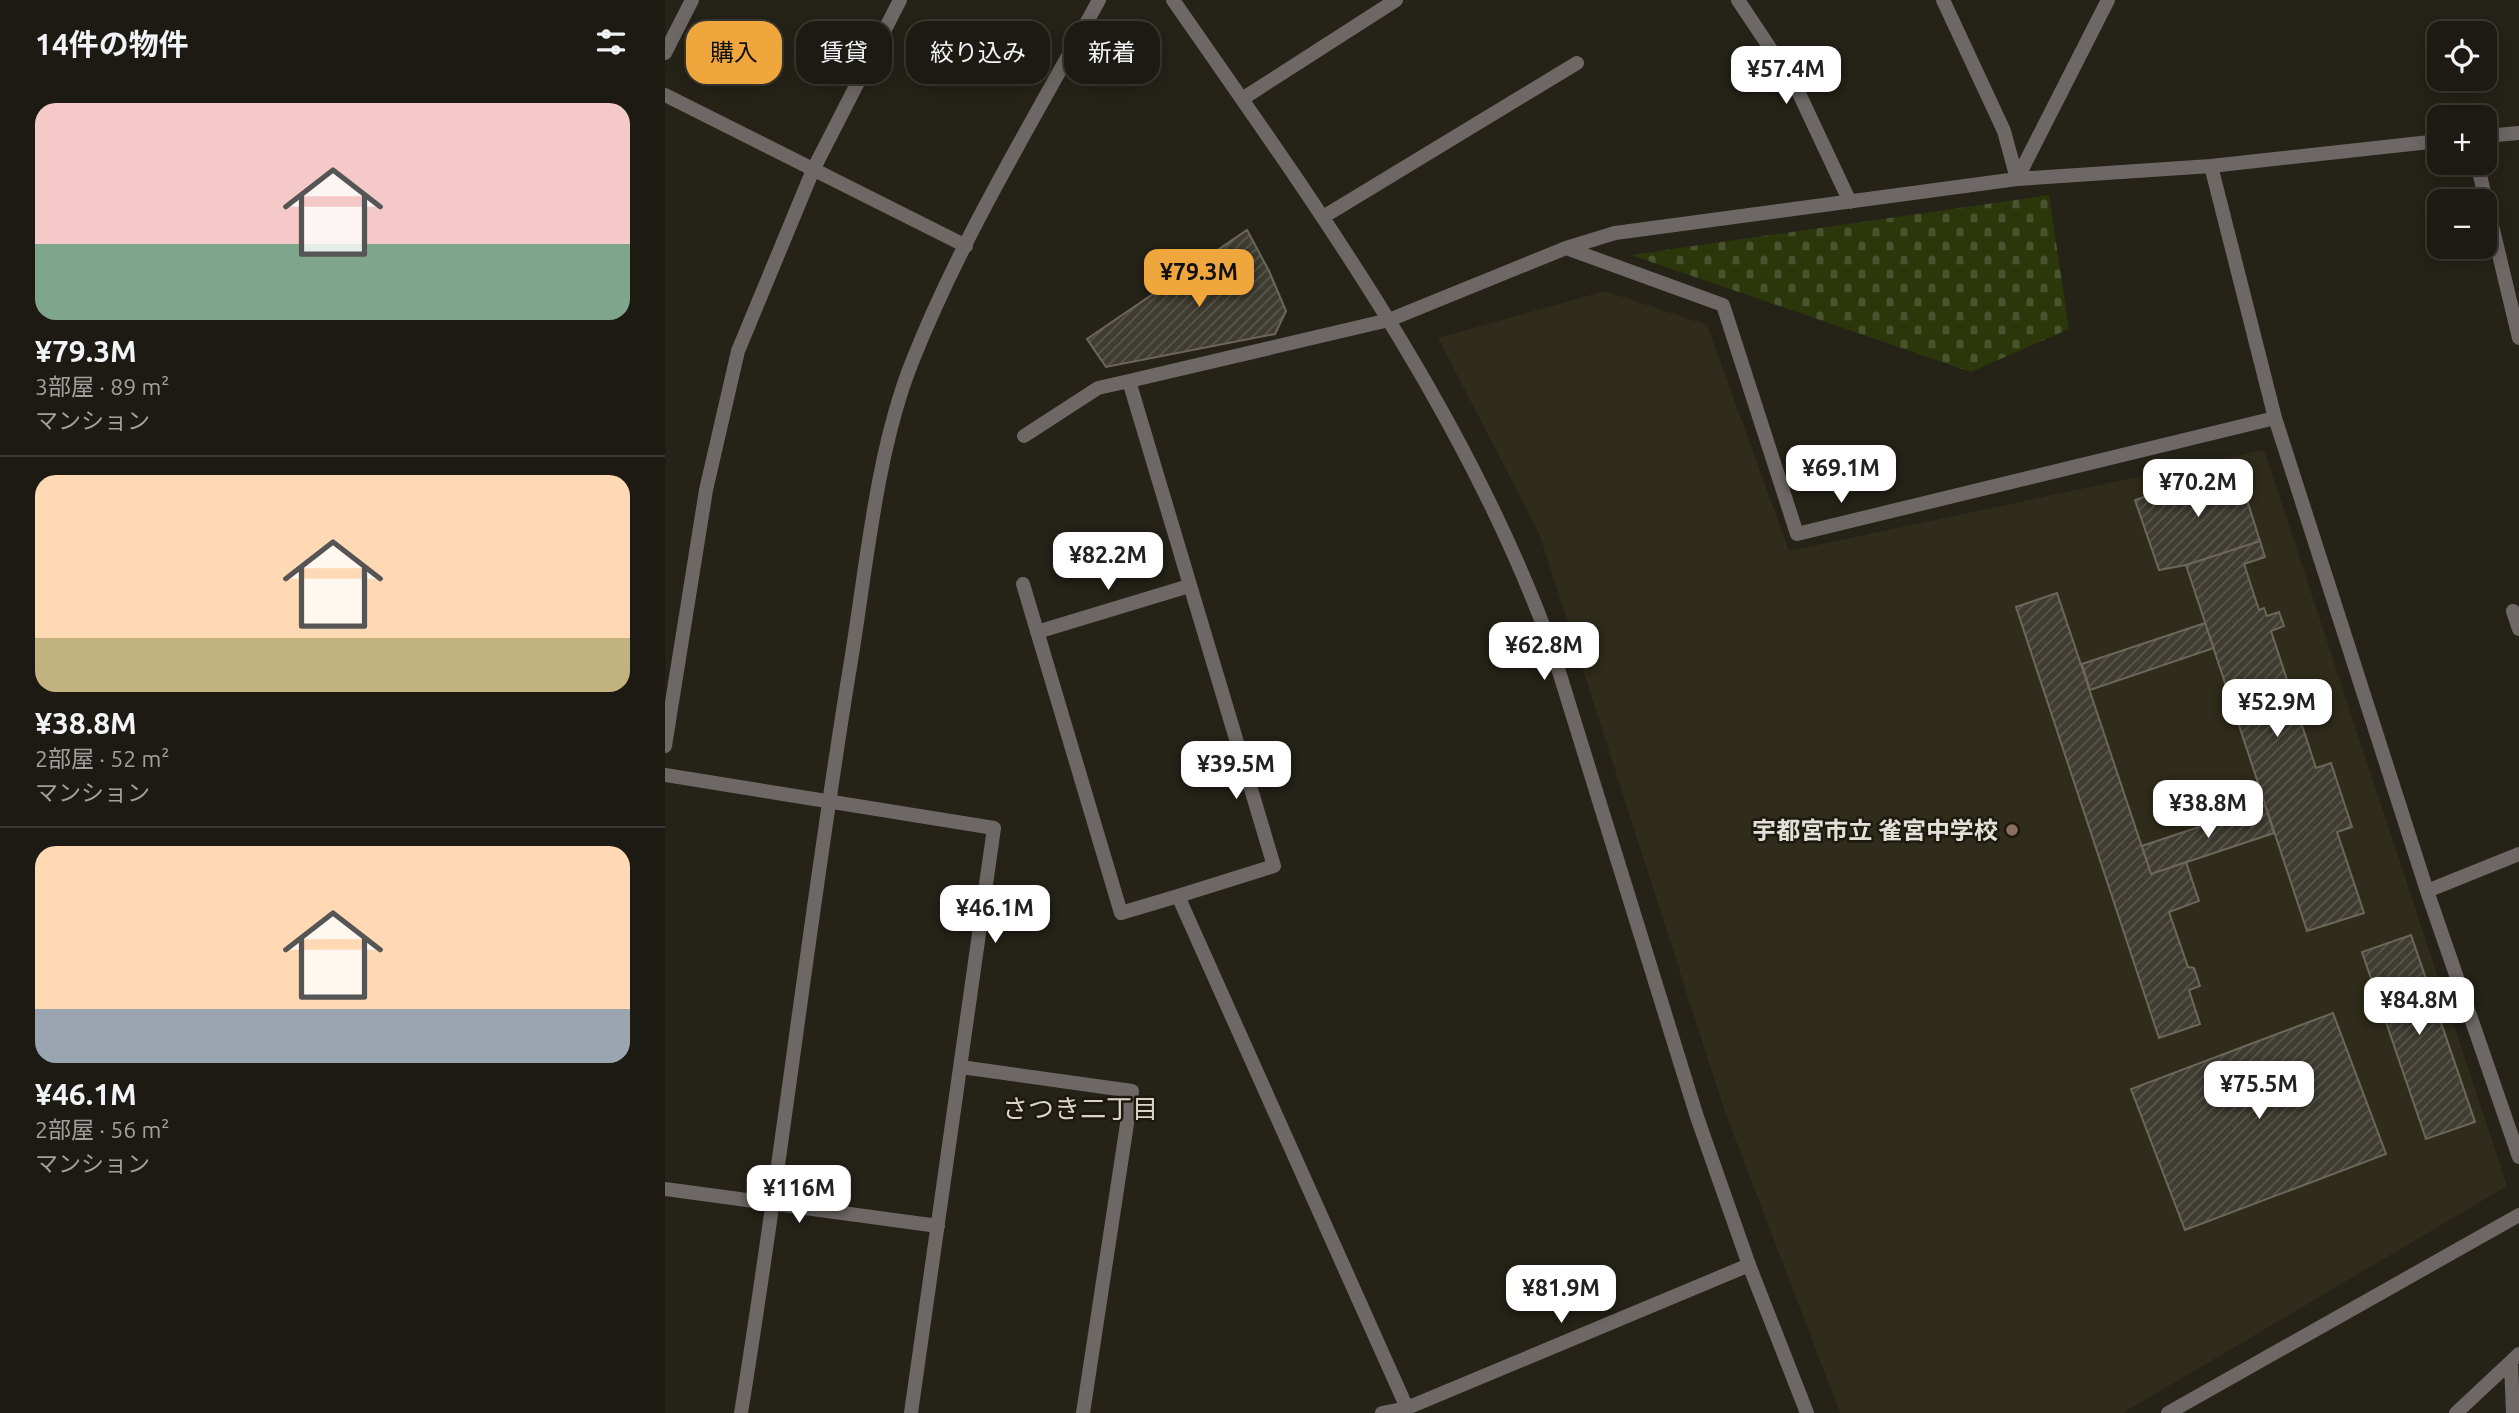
<!DOCTYPE html>
<html lang="ja">
<meta charset="utf-8">
<style>
:root{--surface:#1c1a12;--page:#25231b;--text:#f1f3f6;--muted:#a0a19f;--line:#3a3832;--accent:#efa73d}
body{margin:0;font-family:Ubuntu,"Noto Sans JP",sans-serif;background:var(--page);color:var(--text);height:100vh;display:flex;flex-direction:column;font-size:26px;white-space:nowrap}
*{box-sizing:border-box;margin:0}
p{font-size:23px;color:var(--muted)}
.icon{flex:none;width:38px;height:38px;fill:none;stroke:currentColor;stroke-width:2;stroke-linecap:round;stroke-linejoin:round}
.map{position:relative;flex:1;overflow:hidden}
.details{display:flex;flex-direction:column;background:var(--surface);width:665px}
.details>*{flex:none}
.banner{position:absolute;left:21px;top:21px;width:665px;height:63px;display:flex;gap:14px}
.controls{position:absolute;left:1762px;top:21px;display:grid;gap:14px}
.controls a{display:grid;place-items:center;width:70px;height:70px;border-radius:14px;background:var(--surface);box-shadow:0 4px 18px #0003,0 0 0 2px var(--line);font-size:35px}
.price{position:absolute;translate:-50% -60px;padding:0 16px;border-radius:14px;background:#fff;color:#222;font-size:23px;line-height:46px;filter:drop-shadow(0 2px 4px #0008)}
.price::after{content:'';position:absolute;left:50%;top:42px;width:21px;height:16px;margin-left:-10px;background:inherit;clip-path:polygon(0 0,100% 0,50% 100%)}
.price.active{background:var(--accent);color:#111}
ul{padding:0;list-style:none}
li{display:grid;align-content:center;gap:14px;height:371px;padding:0 35px}
li+li{border-top:2px solid var(--line)}
li span{display:grid;place-items:center;height:217px;border-radius:21px;color:#555}
li>.icon{margin-inline-start:auto}
span .icon{width:126px;height:126px;fill:#fffc;stroke-width:1}
li b{font-size:30px}
h2{display:flex;justify-content:space-between;align-items:center;height:84px;padding:0 35px;font-size:30px}
.tag{padding:0 24px;border-radius:21px;background:var(--surface);box-shadow:0 4px 18px #0003,0 0 0 2px var(--line);font-size:24px;line-height:63px}
.tag.active{background:var(--accent);color:#111}
main{display:flex;flex:1;min-height:0}
.map>svg:first-child{display:block}
.built{fill:#302c1b}
.cemetery{fill:url(#cemetery-stones)}
.building{fill:url(#building-hatch);stroke:#6b675b;stroke-width:2}
.lines{fill:none;stroke-linecap:round;stroke-linejoin:round}
.minor{stroke:#6d6865;stroke-width:14}
.tertiary{stroke:#6d6865;stroke-width:14}
.education-dot{fill:#8d6e63;stroke:#1c190f;stroke-width:2.5}
.labels{text-anchor:middle;dominant-baseline:central;stroke-width:5;stroke-linejoin:round;paint-order:stroke}
.poi-label{font-size:24px;font-weight:bold;fill:#e2e0d9;stroke:#1c190f;text-anchor:end}
.neighbourhood-label{font-size:26px;fill:#d9d5c7;stroke:#1c190f}
</style>
<main>
<section class="details">
<h2>14件の物件<svg class="icon" aria-label="filters" viewBox="0 0 24 24"><path d="M4 7h16M4 17h16"/><circle cx="9" cy="7" r="2"/><circle cx="15" cy="17" r="2"/></svg></h2>
<ul>
<li><span style="background:linear-gradient(#f6c9c9 65%,#7fa58c 0)"><svg class="icon" aria-label="home" viewBox="0 0 24 24"><path d="M3 11l9-7 9 7M6 9v11h12V9"/></svg></span><div><b>¥79.3M</b><p>3部屋 · 89 m²</p><p>マンション</p></div></li>
<li><span style="background:linear-gradient(#ffd9b3 75%,#c2b280 0)"><svg class="icon" aria-label="home" viewBox="0 0 24 24"><path d="M3 11l9-7 9 7M6 9v11h12V9"/></svg></span><div><b>¥38.8M</b><p>2部屋 · 52 m²</p><p>マンション</p></div></li>
<li><span style="background:linear-gradient(#ffd9b3 75%,#9aa5b1 0)"><svg class="icon" aria-label="home" viewBox="0 0 24 24"><path d="M3 11l9-7 9 7M6 9v11h12V9"/></svg></span><div><b>¥46.1M</b><p>2部屋 · 56 m²</p><p>マンション</p></div></li>
</ul>
</section>
<div class="map">
<svg width="1854" height="1413" viewBox="0 0 1854 1413">
<defs>
<pattern id="cemetery-stones" width="16" height="16" patternUnits="userSpaceOnUse" patternTransform="scale(1.75)"><rect width="16" height="16" fill="#2b360b"/><path d="M2 7V4a2 2 0 0 1 4 0v3zM10 15v-3a2 2 0 0 1 4 0v3z" fill="#49532e"/></pattern>
<pattern id="building-hatch" width="6" height="6" patternUnits="userSpaceOnUse" patternTransform="scale(1.75)"><rect width="6" height="6" fill="#3f3c31"/><path d="M-1 1l2-2M0 6l6-6M5 7l2-2" fill="none" stroke="#5a584e"/></pattern>
</defs>
<rect width="100%" height="100%" fill="#252218"/>
<path class="built" d="M940 291 1042 325 1124 551 1599 450 1842 1186 1458 1413H1175L1059 1109 874 533 773 338Z"/>
<path class="cemetery" d="M1384 195 1404 329 1306 372 966 255Z"/>
<path class="building" d="M582 230 604 271 621 311 610 334 441 367 422 339Z
M1571 465 1595 541 1521 565 1494 570 1470 500Z
M1595 541 1600 557 1579 564 1594 610 1599 608 1602 616 1614 612 1619 626 1606 631 1651 768 1666 763 1687 827 1672 832 1699 913 1642 931 1521 565Z
M1392 593 1486 874 1521 862 1534 901 1504 912 1523 967 1529 968 1535 986 1524 990 1535 1024 1494 1038 1351 607Z
M1540 623 1549 648 1425 690 1417 664Z
M1600 805 1609 833 1486 874 1477 846Z
M1746 935 1810 1122 1761 1139 1697 952Z
M1668 1013 1721 1154 1520 1230 1466 1089Z"/>
<g class="lines">
<path class="minor" d="M1073 0 1131 87 1185 202
M1278 0 1339 131 1352 179
M0 95 301 246
M577 99 731 0
M1820 136 1854 133
M1812 163 1854 338
M1546 166 1610 418 1762 891 1854 1157
M1352 179 1443 0
M658 217 912 63
M901 248 1058 305 1132 534 1610 418
M359 436 433 388 464 381
M358 584 456 913 513 896
M1848 611 1854 629
M372 632 524 586
M0 746 41 490 73 351 148 170 235 0
M0 775 329 828 246 1413
M1762 891 1854 854
M0 1189 273 1226
M1846 1363 1848 1413
M742 1408 513 896 609 866 464 381 724 320 901 248 950 233 1352 179 1546 166 1774 141
M717 1413 742 1408 1084 1265
M1503 1413 1854 1215
M1791 1413 1854 1354"/>
<path class="tertiary" d="M508 0C651 206 801 411 887 649L1032 1117 1084 1265 1142 1413
M0 53 27 0
M296 1067 467 1091 418 1413
M76 1413C116 1167 144 919 184 673 201 574 210 455 247 362 297 236 370 118 434 0"/>
</g>
<circle class="education-dot" cx="1347" cy="830" r="7"/>
<g class="labels">
<g class="poi-label">
<text x="1333" y="830">宇都宮市立 雀宮中学校</text>
</g>
<g class="neighbourhood-label">
<text x="415" y="1108">さつき二丁目</text>
</g>
</g>
</svg>
<div class="controls">
<a><svg class="icon" aria-label="locate" viewBox="0 0 24 24"><circle cx="12" cy="12" r="6"/><path d="M12 2v4M12 18v4M2 12h4M18 12h4"/></svg></a>
<a>+</a>
<a>−</a>
</div>
<b class="price" style="left:1121px;top:106px">¥57.4M</b>
<b class="price active" style="left:534px;top:309px">¥79.3M</b>
<b class="price" style="left:1176px;top:505px">¥69.1M</b>
<b class="price" style="left:1533px;top:519px">¥70.2M</b>
<b class="price" style="left:443px;top:592px">¥82.2M</b>
<b class="price" style="left:879px;top:682px">¥62.8M</b>
<b class="price" style="left:1612px;top:739px">¥52.9M</b>
<b class="price" style="left:571px;top:801px">¥39.5M</b>
<b class="price" style="left:1543px;top:840px">¥38.8M</b>
<b class="price" style="left:330px;top:945px">¥46.1M</b>
<b class="price" style="left:1754px;top:1037px">¥84.8M</b>
<b class="price" style="left:1594px;top:1121px">¥75.5M</b>
<b class="price" style="left:134px;top:1225px">¥116M</b>
<b class="price" style="left:896px;top:1325px">¥81.9M</b>
<div class="banner">
<a class="tag active">購入</a>
<a class="tag">賃貸</a>
<a class="tag">絞り込み</a>
<a class="tag">新着</a>
</div>
</div>
</main>
